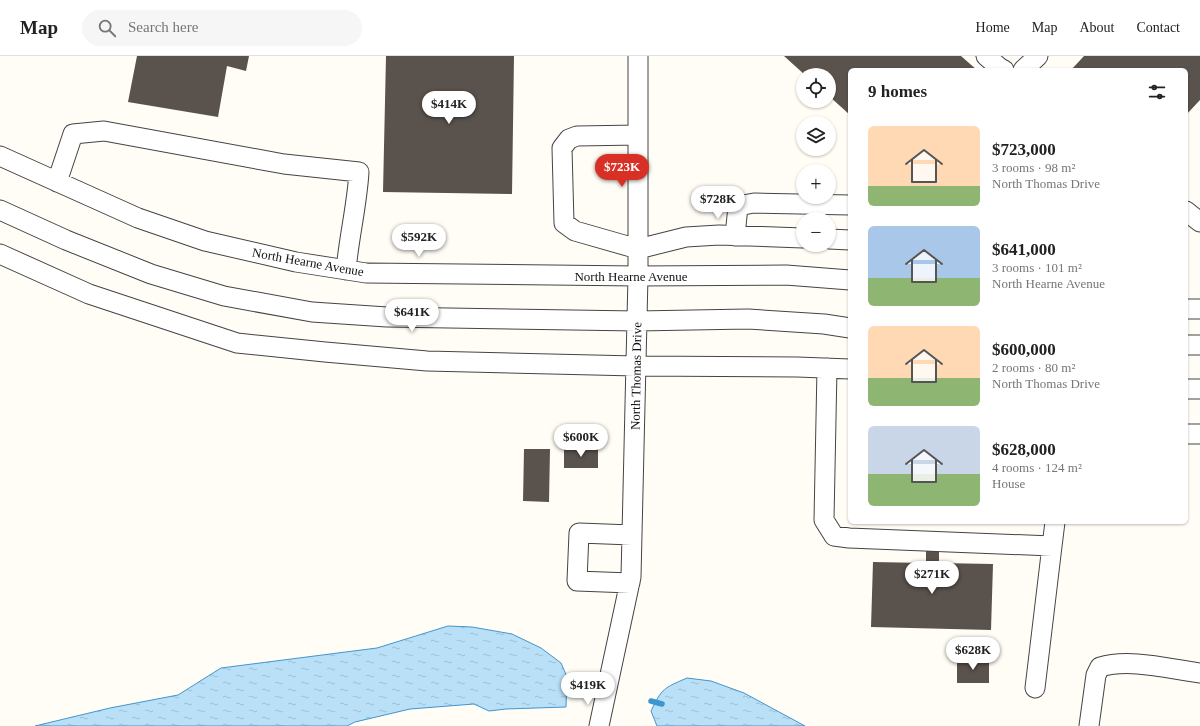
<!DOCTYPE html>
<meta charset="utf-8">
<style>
:root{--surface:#fff;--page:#f6f6f6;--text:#222;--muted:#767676;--line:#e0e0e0;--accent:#d93025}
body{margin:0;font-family:"Times New Roman",serif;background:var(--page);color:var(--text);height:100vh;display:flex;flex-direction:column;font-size:15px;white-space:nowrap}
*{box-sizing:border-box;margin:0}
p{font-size:13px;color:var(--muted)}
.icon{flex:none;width:22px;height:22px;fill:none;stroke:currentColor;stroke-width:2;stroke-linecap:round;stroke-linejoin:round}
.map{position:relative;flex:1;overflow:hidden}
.side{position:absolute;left:848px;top:12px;width:340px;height:456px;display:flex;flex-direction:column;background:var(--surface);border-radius:6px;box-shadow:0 1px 3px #0004}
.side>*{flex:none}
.fabs{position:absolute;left:796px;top:12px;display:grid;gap:8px}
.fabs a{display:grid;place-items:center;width:40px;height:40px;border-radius:50%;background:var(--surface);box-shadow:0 1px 3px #0004;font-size:20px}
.price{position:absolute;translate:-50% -34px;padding:0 9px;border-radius:14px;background:#fff;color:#222;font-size:13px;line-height:26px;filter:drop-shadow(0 1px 2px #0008)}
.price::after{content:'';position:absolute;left:50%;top:24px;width:12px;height:9px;margin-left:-6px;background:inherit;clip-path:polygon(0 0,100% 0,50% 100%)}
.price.current{background:var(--accent);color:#fff}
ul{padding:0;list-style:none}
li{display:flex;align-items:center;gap:12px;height:100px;padding:0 20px}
li span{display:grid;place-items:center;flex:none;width:112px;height:80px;border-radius:6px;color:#555}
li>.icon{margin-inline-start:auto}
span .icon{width:48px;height:48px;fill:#fffc;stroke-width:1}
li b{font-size:17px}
h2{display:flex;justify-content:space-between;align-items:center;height:48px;padding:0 20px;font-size:17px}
header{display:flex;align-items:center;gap:24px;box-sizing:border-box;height:56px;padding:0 20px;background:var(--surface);border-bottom:1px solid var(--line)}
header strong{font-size:19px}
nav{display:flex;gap:22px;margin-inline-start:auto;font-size:14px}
.search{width:280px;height:36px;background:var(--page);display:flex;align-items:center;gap:10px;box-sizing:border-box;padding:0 14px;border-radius:22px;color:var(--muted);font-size:15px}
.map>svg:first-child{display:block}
.water{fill:url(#water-ripples);stroke:#3f96cf}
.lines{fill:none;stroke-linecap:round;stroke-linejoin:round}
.stream{stroke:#3f96cf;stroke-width:5.5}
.building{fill:#5a524d}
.minor-casing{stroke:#444;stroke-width:21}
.minor{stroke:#fff;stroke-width:19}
.labels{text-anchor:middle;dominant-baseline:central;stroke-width:4;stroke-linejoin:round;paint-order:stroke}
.street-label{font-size:13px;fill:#111;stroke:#fff}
</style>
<header>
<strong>Map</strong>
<div class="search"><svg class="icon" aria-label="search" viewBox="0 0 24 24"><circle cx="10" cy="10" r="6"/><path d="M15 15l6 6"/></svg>Search here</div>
<nav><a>Home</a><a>Map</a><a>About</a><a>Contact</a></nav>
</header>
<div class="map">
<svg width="1200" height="670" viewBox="0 0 1200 670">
<defs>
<pattern id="water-ripples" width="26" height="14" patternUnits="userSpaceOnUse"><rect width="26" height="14" fill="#b9e0f7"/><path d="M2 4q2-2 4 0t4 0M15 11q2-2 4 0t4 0" fill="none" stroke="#9ebfd3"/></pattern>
</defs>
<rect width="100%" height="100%" fill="#fffdf5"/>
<path class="water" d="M448 570 472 571 512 578 541 592 561 607 567 621 566 651 506 653 489 655 474 648 410 653 355 666 347 670H35L110 652 178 639 221 612 377 592Z
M687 622 711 625 744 637 805 670H657L651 655C662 632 664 632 687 622Z"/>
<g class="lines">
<path class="stream" d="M651 645 662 648"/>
</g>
<path class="building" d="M137 0H249L246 15 227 10 218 61 128 46Z
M386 0H514L512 138 383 136Z
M784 0H961L977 14H850V59L829 40V19H805Z
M1084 0H1200V44L1186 59V14H1071Z
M564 392H598V412H564Z
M524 393H550L549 446 523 445Z
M926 493 939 494V507L993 508 991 574 871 571 873 506 926 507Z
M957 603H989V627H957Z"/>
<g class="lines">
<defs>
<path id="minor" d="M986 0 1000 12 1004 14
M1023 14 1038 0
M638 79 577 80 569 83 562 92 564 167 575 175 638 193 686 181 719 179 803 182
M0 100 138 162 205 185 296 206 366 217 638 220 786 219 850 224
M57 126 73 78 104 75 284 108 359 116C357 149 349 181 346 214
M0 154 66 184 151 218 224 240 312 256 387 261 637 265 748 263 824 268 850 272
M1186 155 1200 166
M735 180 738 150 754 147 850 149
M829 183 850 184
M0 198 89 238 237 287 325 296 427 305 636 310 797 311 850 313
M1186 253H1200
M1186 289H1200
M827 312 824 464 834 480 849 482 1052 490 1055 466
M1186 333H1200
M1186 378H1200
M630 527 577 525 579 477 632 479
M1035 632 1052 490
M599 670 631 521 638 220V0
M1089 670 1096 619 1100 611C1130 602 1169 613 1200 617"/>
</defs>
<use href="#minor" class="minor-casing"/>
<use href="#minor" class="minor"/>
</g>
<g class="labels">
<g class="street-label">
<text transform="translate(308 206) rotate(10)">North Hearne Avenue</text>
<text x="631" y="220">North Hearne Avenue</text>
<text transform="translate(636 320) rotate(-89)">North Thomas Drive</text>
</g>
</g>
</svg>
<div class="fabs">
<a><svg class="icon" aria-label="locate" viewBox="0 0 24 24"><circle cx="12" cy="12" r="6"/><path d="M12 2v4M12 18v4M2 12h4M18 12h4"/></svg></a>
<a><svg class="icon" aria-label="layers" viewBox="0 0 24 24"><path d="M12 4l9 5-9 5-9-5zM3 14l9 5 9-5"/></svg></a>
<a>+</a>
<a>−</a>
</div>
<b class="price" style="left:449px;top:69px">$414K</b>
<b class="price current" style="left:622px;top:132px">$723K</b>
<b class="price" style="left:718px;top:164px">$728K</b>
<b class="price" style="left:419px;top:202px">$592K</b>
<b class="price" style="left:412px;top:277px">$641K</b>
<b class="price" style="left:581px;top:402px">$600K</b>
<b class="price" style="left:932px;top:539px">$271K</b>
<b class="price" style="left:973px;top:615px">$628K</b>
<b class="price" style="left:588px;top:650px">$419K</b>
<section class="side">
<h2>9 homes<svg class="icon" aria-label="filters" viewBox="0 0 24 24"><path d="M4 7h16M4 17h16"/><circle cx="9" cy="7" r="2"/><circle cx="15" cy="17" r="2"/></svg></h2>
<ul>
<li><span style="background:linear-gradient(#ffd9b3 75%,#8fb573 0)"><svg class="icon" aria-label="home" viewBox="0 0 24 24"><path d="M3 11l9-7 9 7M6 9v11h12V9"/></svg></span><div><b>$723,000</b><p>3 rooms · 98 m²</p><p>North Thomas Drive</p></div></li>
<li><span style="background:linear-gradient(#a9c7e8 65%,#8fb573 0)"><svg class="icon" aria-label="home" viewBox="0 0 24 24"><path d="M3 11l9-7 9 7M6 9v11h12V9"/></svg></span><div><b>$641,000</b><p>3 rooms · 101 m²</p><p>North Hearne Avenue</p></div></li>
<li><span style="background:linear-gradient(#ffd9b3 65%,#8fb573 0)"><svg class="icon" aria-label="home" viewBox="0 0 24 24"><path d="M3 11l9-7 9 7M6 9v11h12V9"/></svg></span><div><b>$600,000</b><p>2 rooms · 80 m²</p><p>North Thomas Drive</p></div></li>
<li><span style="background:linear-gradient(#c9d6e8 60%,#8fb573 0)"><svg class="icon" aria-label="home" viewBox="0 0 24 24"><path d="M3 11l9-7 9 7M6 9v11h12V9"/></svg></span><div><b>$628,000</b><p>4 rooms · 124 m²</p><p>House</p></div></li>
</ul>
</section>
</div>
